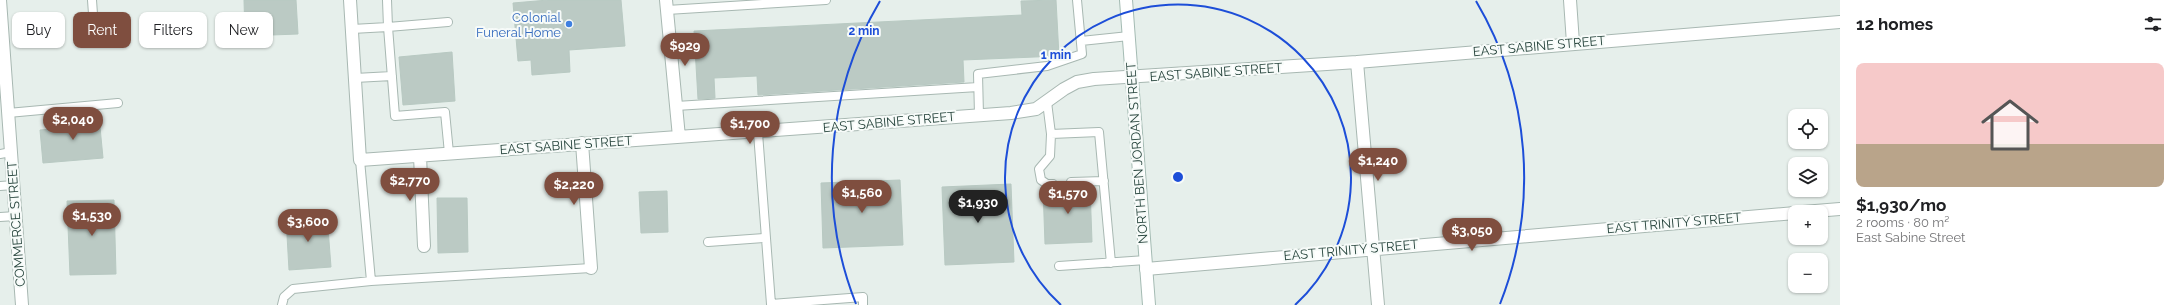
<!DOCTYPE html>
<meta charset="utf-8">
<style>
:root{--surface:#fff;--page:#f2f2f2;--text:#202124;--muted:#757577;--line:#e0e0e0;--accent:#7f4e3f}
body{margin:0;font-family:Raleway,sans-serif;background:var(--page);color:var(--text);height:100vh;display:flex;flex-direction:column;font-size:15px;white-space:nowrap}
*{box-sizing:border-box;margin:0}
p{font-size:13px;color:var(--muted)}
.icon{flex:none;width:22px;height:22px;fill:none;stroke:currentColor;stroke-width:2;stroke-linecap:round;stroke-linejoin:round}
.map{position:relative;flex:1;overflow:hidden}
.sheet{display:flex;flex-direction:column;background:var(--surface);width:340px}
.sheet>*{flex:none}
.guide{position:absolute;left:12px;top:12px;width:380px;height:36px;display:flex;gap:8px}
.fabs{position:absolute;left:1788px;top:109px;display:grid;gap:8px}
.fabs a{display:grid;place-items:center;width:40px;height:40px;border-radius:8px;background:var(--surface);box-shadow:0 1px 3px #0004;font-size:20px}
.price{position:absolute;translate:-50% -34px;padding:0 9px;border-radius:14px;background:var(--accent);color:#fff;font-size:13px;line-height:26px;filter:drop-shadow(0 1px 2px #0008)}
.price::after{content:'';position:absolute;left:50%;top:24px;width:12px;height:9px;margin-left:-6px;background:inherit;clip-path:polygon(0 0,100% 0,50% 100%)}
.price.current{background:#222;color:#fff}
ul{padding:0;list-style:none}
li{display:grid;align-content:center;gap:8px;height:212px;padding:0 16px}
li+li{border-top:1px solid var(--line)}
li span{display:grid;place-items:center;height:124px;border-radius:8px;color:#555}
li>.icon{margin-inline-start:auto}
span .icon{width:72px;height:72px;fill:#fffc;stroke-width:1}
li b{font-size:17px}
h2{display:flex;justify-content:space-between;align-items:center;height:48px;padding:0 16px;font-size:17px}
.pill{padding:0 14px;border-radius:8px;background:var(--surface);box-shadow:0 1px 3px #0004;font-size:14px;line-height:36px}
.pill.current{background:var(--accent);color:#fff}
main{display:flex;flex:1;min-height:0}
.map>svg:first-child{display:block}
.building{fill:#bbcac4;stroke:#b8c9c2}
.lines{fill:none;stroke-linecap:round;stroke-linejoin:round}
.lane-casing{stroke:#a8b8b2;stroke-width:10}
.street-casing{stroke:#a8b8b2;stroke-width:14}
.secondary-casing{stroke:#a4bbb3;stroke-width:14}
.lane{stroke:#fff;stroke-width:8}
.street{stroke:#fff;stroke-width:12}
.secondary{stroke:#fff;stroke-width:12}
.ring{fill:none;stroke:#1d4ed8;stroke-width:2}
.shop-dot{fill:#3f7fe0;stroke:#f7fbf9;stroke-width:1.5}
.labels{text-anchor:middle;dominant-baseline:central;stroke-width:4;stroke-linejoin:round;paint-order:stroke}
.shop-label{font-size:13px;fill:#366cbe;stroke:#f7fbf9;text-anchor:end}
.street-label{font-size:13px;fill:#24423a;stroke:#f7fbf9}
.centre{fill:#1d4ed8;stroke:#f7fbf9;stroke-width:2}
.ring-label{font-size:12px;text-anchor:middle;font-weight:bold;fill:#1d4ed8;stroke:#f7fbf9;stroke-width:4;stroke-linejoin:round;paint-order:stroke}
</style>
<main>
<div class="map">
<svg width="1840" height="305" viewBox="0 0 1840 305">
<rect width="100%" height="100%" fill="#e6efeb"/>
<path class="building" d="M244 0H296L298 34 245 36Z
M548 0H621L625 46 569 50 570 72 532 75 531 60 518 61 513 3Z
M1056 0 1059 56 963 60 964 82 758 95 757 76 714 78 715 98 698 99 694 31 1022 15 1021 1Z
M452 52 455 101 403 105 399 57Z
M95 111 97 127H100L103 158 43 163 40 130 78 127 76 112Z
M900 180 903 245 823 248 821 183Z
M1011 184 1014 262 945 265 942 187Z
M1090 187 1092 242 1045 244 1043 188 1053 190 1057 188Z
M667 191 668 232 641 233 639 192Z
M437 198H467L468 252 438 253Z
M114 200 116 274 70 275 67 201Z
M327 215 331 267 289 270 286 218Z"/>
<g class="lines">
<defs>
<path id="lane" d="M92 0 93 14
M387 0 388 27 448 22
M667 10 826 0
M352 29 388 27 395 116 445 112 449 153
M1081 41 1129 36
M355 78 392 76
M1047 102 1051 134 1099 132 1111 263
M676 106 978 87
M8 113 118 103
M979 115 978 74 1047 66 1082 54 1077 0
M758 133 771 304 863 297V305
M1051 134 1050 156 1039 169 1041 180 1047 184H1053
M0 154 11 152
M1071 182 1104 181
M0 186 14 185
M0 217 16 216
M708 242 765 238
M1059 266 1146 260
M371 281 591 268
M282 305 284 297 293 289 371 281 360 160"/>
<path id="street" d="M0 0 22 305
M350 0 360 160 1011 113 1036 109 1064 89 1077 82 1094 79 1357 62 1840 22
M666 0 679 137
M1570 0 1573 43
M1357 62 1378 305
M582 143 591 268
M420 156 424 246
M1803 212 1840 209
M1146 269 1795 213"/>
<path id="secondary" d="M1126 0 1149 305"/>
</defs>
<use href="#lane" class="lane-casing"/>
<use href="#street" class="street-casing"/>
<use href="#secondary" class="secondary-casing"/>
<use href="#lane" class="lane"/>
<use href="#street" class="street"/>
<use href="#secondary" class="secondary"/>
</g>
<g class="ring">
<path d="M1061 305A173 173 0 1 1 1295 305"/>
<path d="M856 304A346 346 0 0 1 880 1M1476 1A346 346 0 0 1 1500 304"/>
</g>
<circle class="shop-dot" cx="569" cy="24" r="4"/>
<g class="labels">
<g class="shop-label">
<text x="561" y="17">Colonial<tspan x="561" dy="15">Funeral Home</tspan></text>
</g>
<g class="street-label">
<text transform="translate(1539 46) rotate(-5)">EAST SABINE STREET</text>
<text transform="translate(1216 72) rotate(-4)">EAST SABINE STREET</text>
<text transform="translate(889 122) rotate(-5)">EAST SABINE STREET</text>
<text transform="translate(566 145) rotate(-4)">EAST SABINE STREET</text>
<text transform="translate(1137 153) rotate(-94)">NORTH BEN JORDAN STREET</text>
<text transform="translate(1674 223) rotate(-5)">EAST TRINITY STREET</text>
<text transform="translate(16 224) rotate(-94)">COMMERCE STREET</text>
<text transform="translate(1351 250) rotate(-5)">EAST TRINITY STREET</text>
</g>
</g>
<circle cx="1178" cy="177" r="6" class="centre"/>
<g class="ring-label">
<text x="864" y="35">2 min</text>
<text x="1056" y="59">1 min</text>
</g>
</svg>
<div class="fabs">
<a><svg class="icon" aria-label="locate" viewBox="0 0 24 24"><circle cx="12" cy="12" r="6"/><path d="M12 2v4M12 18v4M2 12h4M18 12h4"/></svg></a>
<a><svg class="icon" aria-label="layers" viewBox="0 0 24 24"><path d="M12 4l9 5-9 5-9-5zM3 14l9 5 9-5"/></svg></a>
<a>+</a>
<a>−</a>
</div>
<b class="price" style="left:685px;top:67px">$929</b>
<b class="price" style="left:73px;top:141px">$2,040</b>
<b class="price" style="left:750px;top:145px">$1,700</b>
<b class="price" style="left:1378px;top:182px">$1,240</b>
<b class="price" style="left:410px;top:202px">$2,770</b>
<b class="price" style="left:574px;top:206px">$2,220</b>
<b class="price" style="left:862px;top:214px">$1,560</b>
<b class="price" style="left:1068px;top:215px">$1,570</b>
<b class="price current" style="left:978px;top:224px">$1,930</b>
<b class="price" style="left:92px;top:237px">$1,530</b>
<b class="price" style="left:308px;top:243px">$3,600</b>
<b class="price" style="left:1472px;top:252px">$3,050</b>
<div class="guide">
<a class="pill">Buy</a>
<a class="pill current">Rent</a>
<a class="pill">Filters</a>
<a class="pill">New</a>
</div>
</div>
<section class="sheet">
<h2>12 homes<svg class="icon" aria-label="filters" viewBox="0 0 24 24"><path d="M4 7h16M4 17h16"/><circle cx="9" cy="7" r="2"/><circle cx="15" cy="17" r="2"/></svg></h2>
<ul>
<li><span style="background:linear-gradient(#f6c9c9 65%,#b9a48a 0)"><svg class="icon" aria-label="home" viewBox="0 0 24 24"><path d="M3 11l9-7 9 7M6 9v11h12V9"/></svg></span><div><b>$1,930/mo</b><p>2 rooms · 80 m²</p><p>East Sabine Street</p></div></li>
</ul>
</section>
</main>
